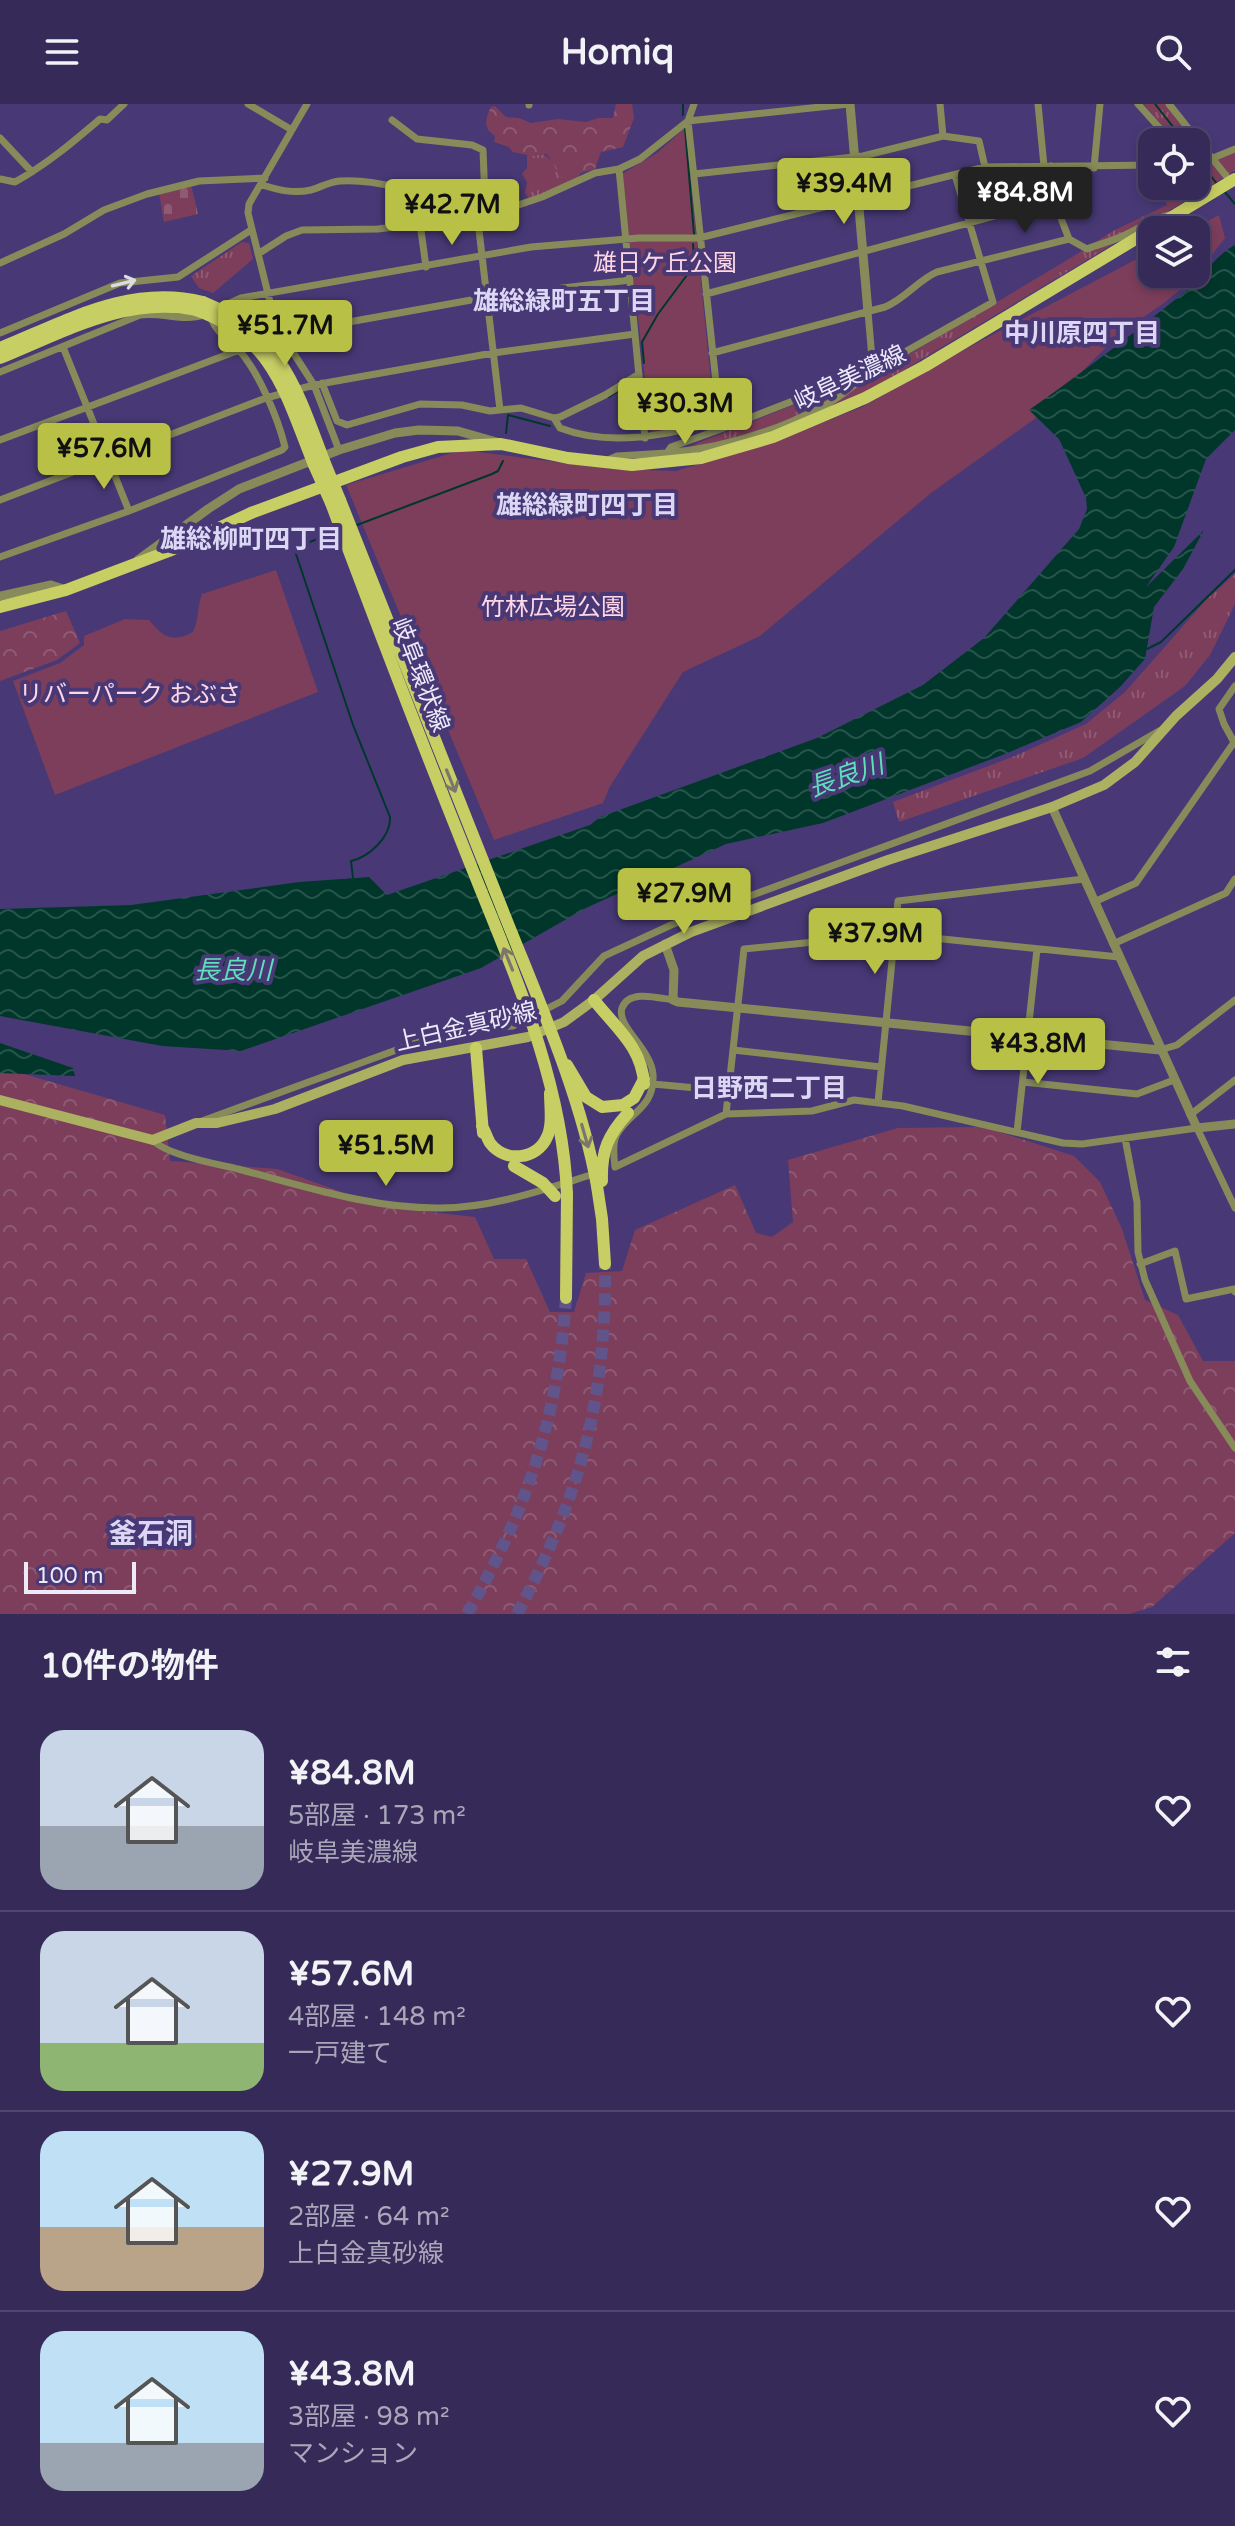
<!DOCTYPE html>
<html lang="ja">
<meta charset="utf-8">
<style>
:root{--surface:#362b58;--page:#3d335e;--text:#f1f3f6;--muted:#aaa7ba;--line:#50476e;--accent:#b9c046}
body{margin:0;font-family:"Varela Round","Noto Sans JP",sans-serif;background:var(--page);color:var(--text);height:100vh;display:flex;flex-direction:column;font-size:30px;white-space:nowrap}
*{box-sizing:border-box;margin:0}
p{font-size:26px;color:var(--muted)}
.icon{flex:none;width:44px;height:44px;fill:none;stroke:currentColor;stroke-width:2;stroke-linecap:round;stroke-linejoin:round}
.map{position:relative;height:1510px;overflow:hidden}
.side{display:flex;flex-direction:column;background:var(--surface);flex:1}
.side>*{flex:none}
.controls{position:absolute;left:1138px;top:24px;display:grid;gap:16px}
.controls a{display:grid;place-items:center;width:72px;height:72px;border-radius:16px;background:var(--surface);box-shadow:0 4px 12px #0003,0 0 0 2px var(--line);font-size:40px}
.scale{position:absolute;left:24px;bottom:20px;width:112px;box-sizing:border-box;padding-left:8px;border:4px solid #eceaf9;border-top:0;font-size:22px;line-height:28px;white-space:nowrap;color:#eceaf9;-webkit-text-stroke:6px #483976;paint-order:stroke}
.price{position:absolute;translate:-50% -68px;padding:0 18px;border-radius:8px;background:var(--accent);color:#111;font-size:26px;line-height:52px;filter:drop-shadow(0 2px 4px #0008)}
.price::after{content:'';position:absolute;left:50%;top:48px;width:24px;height:18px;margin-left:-12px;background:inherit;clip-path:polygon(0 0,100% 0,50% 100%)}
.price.current{background:#222;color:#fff}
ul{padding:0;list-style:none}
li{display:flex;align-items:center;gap:24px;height:200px;padding:0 40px}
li+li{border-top:2px solid var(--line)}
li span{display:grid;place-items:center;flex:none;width:224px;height:160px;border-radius:24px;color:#555}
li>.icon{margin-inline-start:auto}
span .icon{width:96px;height:96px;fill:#fffc;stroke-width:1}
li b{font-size:34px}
h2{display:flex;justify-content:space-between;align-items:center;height:96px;padding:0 40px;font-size:34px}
header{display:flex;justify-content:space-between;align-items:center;height:104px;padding:0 40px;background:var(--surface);font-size:36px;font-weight:700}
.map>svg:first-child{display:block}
.grass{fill:url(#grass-tufts)}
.forest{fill:url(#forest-crowns)}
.cemetery{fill:url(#cemetery-stones)}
.park{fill:#7c3e5b}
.water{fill:url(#water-waves)}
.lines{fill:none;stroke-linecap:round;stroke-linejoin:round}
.stream{stroke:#01372b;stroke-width:2}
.primary-tunnel{stroke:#61548a;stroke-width:12;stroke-dasharray:12 6;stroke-linecap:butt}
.minor{stroke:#878b59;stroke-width:7}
.tertiary{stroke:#878b59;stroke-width:9}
.secondary{stroke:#abb160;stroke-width:10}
.primary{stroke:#c7ce63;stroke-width:12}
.primary-bridge{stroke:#c7ce63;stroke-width:12}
.oneway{stroke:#dddce1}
.oneway2{stroke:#7b756e}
.labels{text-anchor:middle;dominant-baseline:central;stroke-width:8;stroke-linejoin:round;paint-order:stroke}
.park-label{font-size:24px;fill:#ffd6e6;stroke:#483976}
.street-label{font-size:24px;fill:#eceaf9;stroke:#483976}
.neighbourhood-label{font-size:26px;font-weight:bold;fill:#dbd7f4;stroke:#483976}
.water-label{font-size:26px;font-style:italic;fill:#5edfbc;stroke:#483976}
.quarter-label{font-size:28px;font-weight:bold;fill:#dbd7f4;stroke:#483976}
</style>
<header><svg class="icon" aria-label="menu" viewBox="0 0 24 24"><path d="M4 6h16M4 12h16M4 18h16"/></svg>Homiq<svg class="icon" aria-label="search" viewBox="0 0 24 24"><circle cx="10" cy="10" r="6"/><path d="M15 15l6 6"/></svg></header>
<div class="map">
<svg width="1235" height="1510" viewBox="0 0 1235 1510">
<defs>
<pattern id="grass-tufts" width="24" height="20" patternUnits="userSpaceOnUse" patternTransform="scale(2)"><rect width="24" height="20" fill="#7c3e5b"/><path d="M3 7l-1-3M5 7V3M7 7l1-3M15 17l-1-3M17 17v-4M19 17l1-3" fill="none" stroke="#8f5a73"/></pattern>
<pattern id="forest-crowns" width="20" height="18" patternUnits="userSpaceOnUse" patternTransform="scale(2)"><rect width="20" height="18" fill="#7c3e5b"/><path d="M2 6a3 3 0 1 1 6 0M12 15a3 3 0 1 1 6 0" fill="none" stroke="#8f5a73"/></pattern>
<pattern id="cemetery-stones" width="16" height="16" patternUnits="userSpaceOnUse" patternTransform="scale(2)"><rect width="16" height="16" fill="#7c3e5b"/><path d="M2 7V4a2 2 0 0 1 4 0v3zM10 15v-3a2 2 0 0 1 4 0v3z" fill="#8f5a73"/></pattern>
<pattern id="water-waves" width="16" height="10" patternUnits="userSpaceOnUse" patternTransform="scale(2)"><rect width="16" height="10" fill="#01372b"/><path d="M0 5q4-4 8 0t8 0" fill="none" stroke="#26544a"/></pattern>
</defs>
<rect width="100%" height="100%" fill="#483976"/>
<path class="grass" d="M1144 0H1165L1195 38H1175Z
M1196 39 1211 58 1235 49V66L1204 86 1196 69Z
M539 50C553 51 558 68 569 78L529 95 525 89 527 78 522 70 527 64V51Z
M1173 82H1186L1190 88V94L864 290 772 329 688 343 816 292 875 259 886 264 1069 155 1113 127 1167 101 1162 90Z
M242 138 249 139 253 155 213 189 199 184 191 172Z
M1235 470V500L1210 551 1185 582 1083 654 899 718 893 698 1015 652 1086 620 1125 588 1207 495Z"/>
<path class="forest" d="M616 0H632L634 14 623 43 601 48 595 65 581 69 577 75 569 78C556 74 556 58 546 50L532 52 513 48 509 43 494 38 495 32C483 24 485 15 491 3L495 2 506 13 519 14 531 19 558 15 586 18 598 14H613Z
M66 507 80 539 57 556 0 577V527Z
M0 969 24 970 165 1011 170 1057 277 1065 384 1103 475 1113 494 1155H526L550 1208H574L586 1169 622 1167 635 1126 735 1081 756 1129 772 1133 793 1118 788 1056 898 1024 984 1023 1074 1052 1100 1078 1122 1125 1145 1196 1178 1211 1203 1257H1235V1429L1152 1503 1129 1510H0Z"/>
<path class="cemetery" d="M191 81 198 110 164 118 159 89Z"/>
<path class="park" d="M685 24 715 315 651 329 622 70 657 49Z
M1219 111 1225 134 1193 175 1164 199 1120 229 1036 314 931 389 760 532 683 568 609 684 603 699 494 736 346 381 462 346 611 365 676 367 770 339 862 303 971 242 1152 147V170H1196V126H1191Z
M276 466 318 588 55 691 13 577 60 559 84 541V532L125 515 149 516C163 533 172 539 193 528 199 515 197 504 202 490Z"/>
<path class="water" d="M1235 141V326L1206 355 1174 443 1146 483 1204 426 1183 465 1154 503 1145 555 1120 583 1081 618 1005 650 823 719 726 740 586 804 481 864 241 947 162 942 0 912V805L131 801 299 778 369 773 387 791 590 721 600 713 817 634 923 581 984 534 1079 425 1087 405 1086 394 1059 335 1029 306C1083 268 1135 228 1186 187 1202 173 1216 151 1235 141Z
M0 939 73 964 75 972 0 969Z"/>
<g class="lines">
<path class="stream" d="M683 0V11
M1155 0 1185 38
M685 24 694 130
M1196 52 1217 80
M1224 87 1235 100
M644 259 642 238 658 210 687 171 694 153 693 140
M609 293 627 281
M506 329 508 311 550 322
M357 421 492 370 498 367 503 357
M336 428 294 444 353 621 390 713C391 733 369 753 351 757L353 774
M1147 545 1161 538 1235 466"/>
<path class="primary-tunnel" d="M467 1510C527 1406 558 1314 566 1194
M517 1510C580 1393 607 1294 605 1160"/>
<path class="minor" d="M248 0 292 26
M307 0 249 100 248 109 276 222 314 281 339 346
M1038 0 1044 62
M1138 0 1172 38
M1169 0 1231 78
M529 1V0
M392 16 417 35 472 41 483 46 485 96 481 110 486 112 542 93 595 69 619 65 640 55 688 17 849 0
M943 32 979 37 985 63
M0 34 32 68
M1213 54 1235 45
M1094 64 1100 0
M619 65 645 334
M694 70 863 52 943 32 940 0
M0 75 15 78C47 60 72 39 100 15L107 16 124 0
M262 81C279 86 293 90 311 86 321 83 329 78 340 77 365 75 390 82 414 87L416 90 426 163
M1195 82 1199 96
M1069 135 1087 145C1099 140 1113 137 1125 131 1140 124 1153 115 1169 111
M258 150 286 132 302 126 378 125 469 114 475 118 479 126 500 306
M0 159 64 130 104 106 147 90 199 77 265 74
M706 190 1054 96
M214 206 241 194 531 143 639 134H699L985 63 1152 61
M0 229 120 179 178 173 251 126
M63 243 129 407
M712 249 885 203C905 195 918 176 937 168L1069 135 1054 96 1051 62
M873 266 993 198 955 71
M0 268 140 211C161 208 185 218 203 211
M322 279 337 317 347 321 420 300 462 301 490 307 521 304 554 314 560 313 605 291 639 270
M554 314 560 324C612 344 667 330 719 318
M721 325 826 284 835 275 873 257
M0 336 282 230 488 193 630 176
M667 349C722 344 774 328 822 303 840 294 857 278 873 266L868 208
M606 357 617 352 667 349 671 343 721 325 688 17 694 0
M0 396 266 294 314 281 493 249 635 230
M0 453 129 407 282 346 285 343C278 314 259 269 239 246 228 234 217 230 211 214
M1235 582 1219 605 1224 620 1235 640
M1094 798 1136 779 1235 637
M1113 840 1226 789 1235 775
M673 896C658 894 629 885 622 904 616 922 651 945 653 970 655 1005 628 1008 616 1032 612 1041 614 1054 615 1063L726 1010 812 1007 854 996 903 1002 1063 1039 1082 1040 1197 1024 1235 1104
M733 946 881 963
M1160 946 1177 941 1235 896
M1023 978 1137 990 1174 976
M653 980 729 987
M878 998 898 797 1084 775
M726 1010 744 845 894 830 1119 853
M1190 1011 1235 976
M202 1017 451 926 513 922 562 897 604 852 671 821 1090 667 1159 627
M1017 1028 1037 845
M1125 1034 1137 1098 1138 1148 1145 1176 1190 1277 1235 1344
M153 1036C166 1051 217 1060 238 1065 304 1082 372 1105 440 1104 493 1104 545 1085 594 1070
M1140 1160 1175 1147 1186 1195 1234 1185 1235 1188"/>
<path class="tertiary" d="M850 0 868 208
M138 456 208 405 239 385 339 346 395 329 419 326 458 327 500 339
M0 492 51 481 66 486
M1052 703 1197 1024 1235 1020
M665 840 674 866 673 896 678 898 1160 946"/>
<path class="secondary" d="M0 996 153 1036 196 1019H217L275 1005 403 956 528 933 564 918 594 896 643 852 691 828 888 756 1052 703 1104 681 1135 658 1176 612 1217 575 1235 553"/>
<path class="primary" d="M0 244C67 217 129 180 203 198
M0 254C62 229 127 191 196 206
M324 357 340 396
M314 361 331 399
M0 503 66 486 169 447 251 409 402 353 438 343 501 340 568 354 632 361 701 354 773 333 865 294 925 262 1235 75
M594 896C616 924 642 943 644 980
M476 944 483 1029
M567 961 586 993 602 1003 623 1001 634 994 644 975
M482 1022C485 1027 487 1034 490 1039 505 1059 537 1056 547 1033 553 1021 550 1003 550 989
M597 1082 602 1115 605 1160
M566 1194 567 1090"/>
<path class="primary-bridge" d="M203 198C281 229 297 285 324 357
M196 206C274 233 286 292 314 361
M340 396C394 531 447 667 501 802 536 891 580 987 597 1082
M331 399C374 514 418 629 464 744 507 854 562 969 567 1090
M514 1062 543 1079 555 1092
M602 1077C601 1047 608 1031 628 1009"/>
</g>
<defs><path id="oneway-shaft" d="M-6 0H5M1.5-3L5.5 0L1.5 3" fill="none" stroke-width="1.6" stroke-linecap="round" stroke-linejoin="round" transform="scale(2)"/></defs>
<use class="oneway" href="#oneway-shaft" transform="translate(124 179) rotate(-14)"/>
<g class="oneway2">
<use href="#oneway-shaft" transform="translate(451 677) rotate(68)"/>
<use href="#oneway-shaft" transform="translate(508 855) rotate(-112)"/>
<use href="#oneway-shaft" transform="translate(585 1032) rotate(74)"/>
</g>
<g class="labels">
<g class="park-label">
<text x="665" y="159">雄日ケ丘公園</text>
<text x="553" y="503">竹林広場公園</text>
<text x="130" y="590">リバーパーク おぶさ</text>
</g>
<g class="street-label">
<text transform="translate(850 274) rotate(-25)">岐阜美濃線</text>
<text transform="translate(420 571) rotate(69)">岐阜環状線</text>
<text transform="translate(466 923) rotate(-13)">上白金真砂線</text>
</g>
<g class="neighbourhood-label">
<text x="564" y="197">雄総緑町五丁目</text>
<text x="1082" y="229">中川原四丁目</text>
<text x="587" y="401">雄総緑町四丁目</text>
<text x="251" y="435">雄総柳町四丁目</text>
<text x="769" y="984">日野西二丁目</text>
</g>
<g class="water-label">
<text transform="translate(846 672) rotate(-19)">長良川</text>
<text x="233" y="866">長良川</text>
</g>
<g class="quarter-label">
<text x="151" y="1430">釜石洞</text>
</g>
</g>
</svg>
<div class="controls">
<a><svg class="icon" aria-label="locate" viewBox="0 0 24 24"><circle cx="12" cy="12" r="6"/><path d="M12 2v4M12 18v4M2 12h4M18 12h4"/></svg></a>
<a><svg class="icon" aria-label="layers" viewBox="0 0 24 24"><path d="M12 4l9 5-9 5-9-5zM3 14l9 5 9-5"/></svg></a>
</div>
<div class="scale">100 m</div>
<b class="price" style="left:844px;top:122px">¥39.4M</b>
<b class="price current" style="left:1025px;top:131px">¥84.8M</b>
<b class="price" style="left:452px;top:143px">¥42.7M</b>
<b class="price" style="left:285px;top:264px">¥51.7M</b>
<b class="price" style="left:685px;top:342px">¥30.3M</b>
<b class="price" style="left:104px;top:387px">¥57.6M</b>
<b class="price" style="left:684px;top:832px">¥27.9M</b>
<b class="price" style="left:875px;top:872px">¥37.9M</b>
<b class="price" style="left:1038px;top:982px">¥43.8M</b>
<b class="price" style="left:386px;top:1084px">¥51.5M</b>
</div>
<section class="side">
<h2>10件の物件<svg class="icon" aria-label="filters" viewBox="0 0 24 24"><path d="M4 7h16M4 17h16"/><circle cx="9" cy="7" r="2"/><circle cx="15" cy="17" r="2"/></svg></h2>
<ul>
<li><span style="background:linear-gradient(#c9d6e8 60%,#9aa5b1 0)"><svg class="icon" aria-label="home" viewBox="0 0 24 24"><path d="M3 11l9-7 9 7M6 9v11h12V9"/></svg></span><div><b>¥84.8M</b><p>5部屋 · 173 m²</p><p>岐阜美濃線</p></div><svg class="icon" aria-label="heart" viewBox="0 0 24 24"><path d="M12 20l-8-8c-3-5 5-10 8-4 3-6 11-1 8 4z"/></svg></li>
<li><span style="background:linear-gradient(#c9d6e8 70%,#8fb573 0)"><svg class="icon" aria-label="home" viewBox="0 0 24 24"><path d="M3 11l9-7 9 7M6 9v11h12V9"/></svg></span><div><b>¥57.6M</b><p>4部屋 · 148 m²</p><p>一戸建て</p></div><svg class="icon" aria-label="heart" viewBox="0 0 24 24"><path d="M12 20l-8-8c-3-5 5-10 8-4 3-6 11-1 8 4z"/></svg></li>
<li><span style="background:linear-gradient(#bfe0f5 60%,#b9a48a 0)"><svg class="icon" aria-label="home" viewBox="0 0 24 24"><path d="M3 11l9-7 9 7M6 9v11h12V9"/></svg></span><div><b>¥27.9M</b><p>2部屋 · 64 m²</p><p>上白金真砂線</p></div><svg class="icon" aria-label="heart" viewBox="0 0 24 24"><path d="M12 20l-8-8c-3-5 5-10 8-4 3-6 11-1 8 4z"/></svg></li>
<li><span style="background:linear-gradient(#bfe0f5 70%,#9aa5b1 0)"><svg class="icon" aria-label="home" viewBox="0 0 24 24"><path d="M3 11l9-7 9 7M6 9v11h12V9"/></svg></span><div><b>¥43.8M</b><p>3部屋 · 98 m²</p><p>マンション</p></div><svg class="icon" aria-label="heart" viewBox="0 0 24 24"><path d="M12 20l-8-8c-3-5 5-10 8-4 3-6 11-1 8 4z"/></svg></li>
</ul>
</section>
